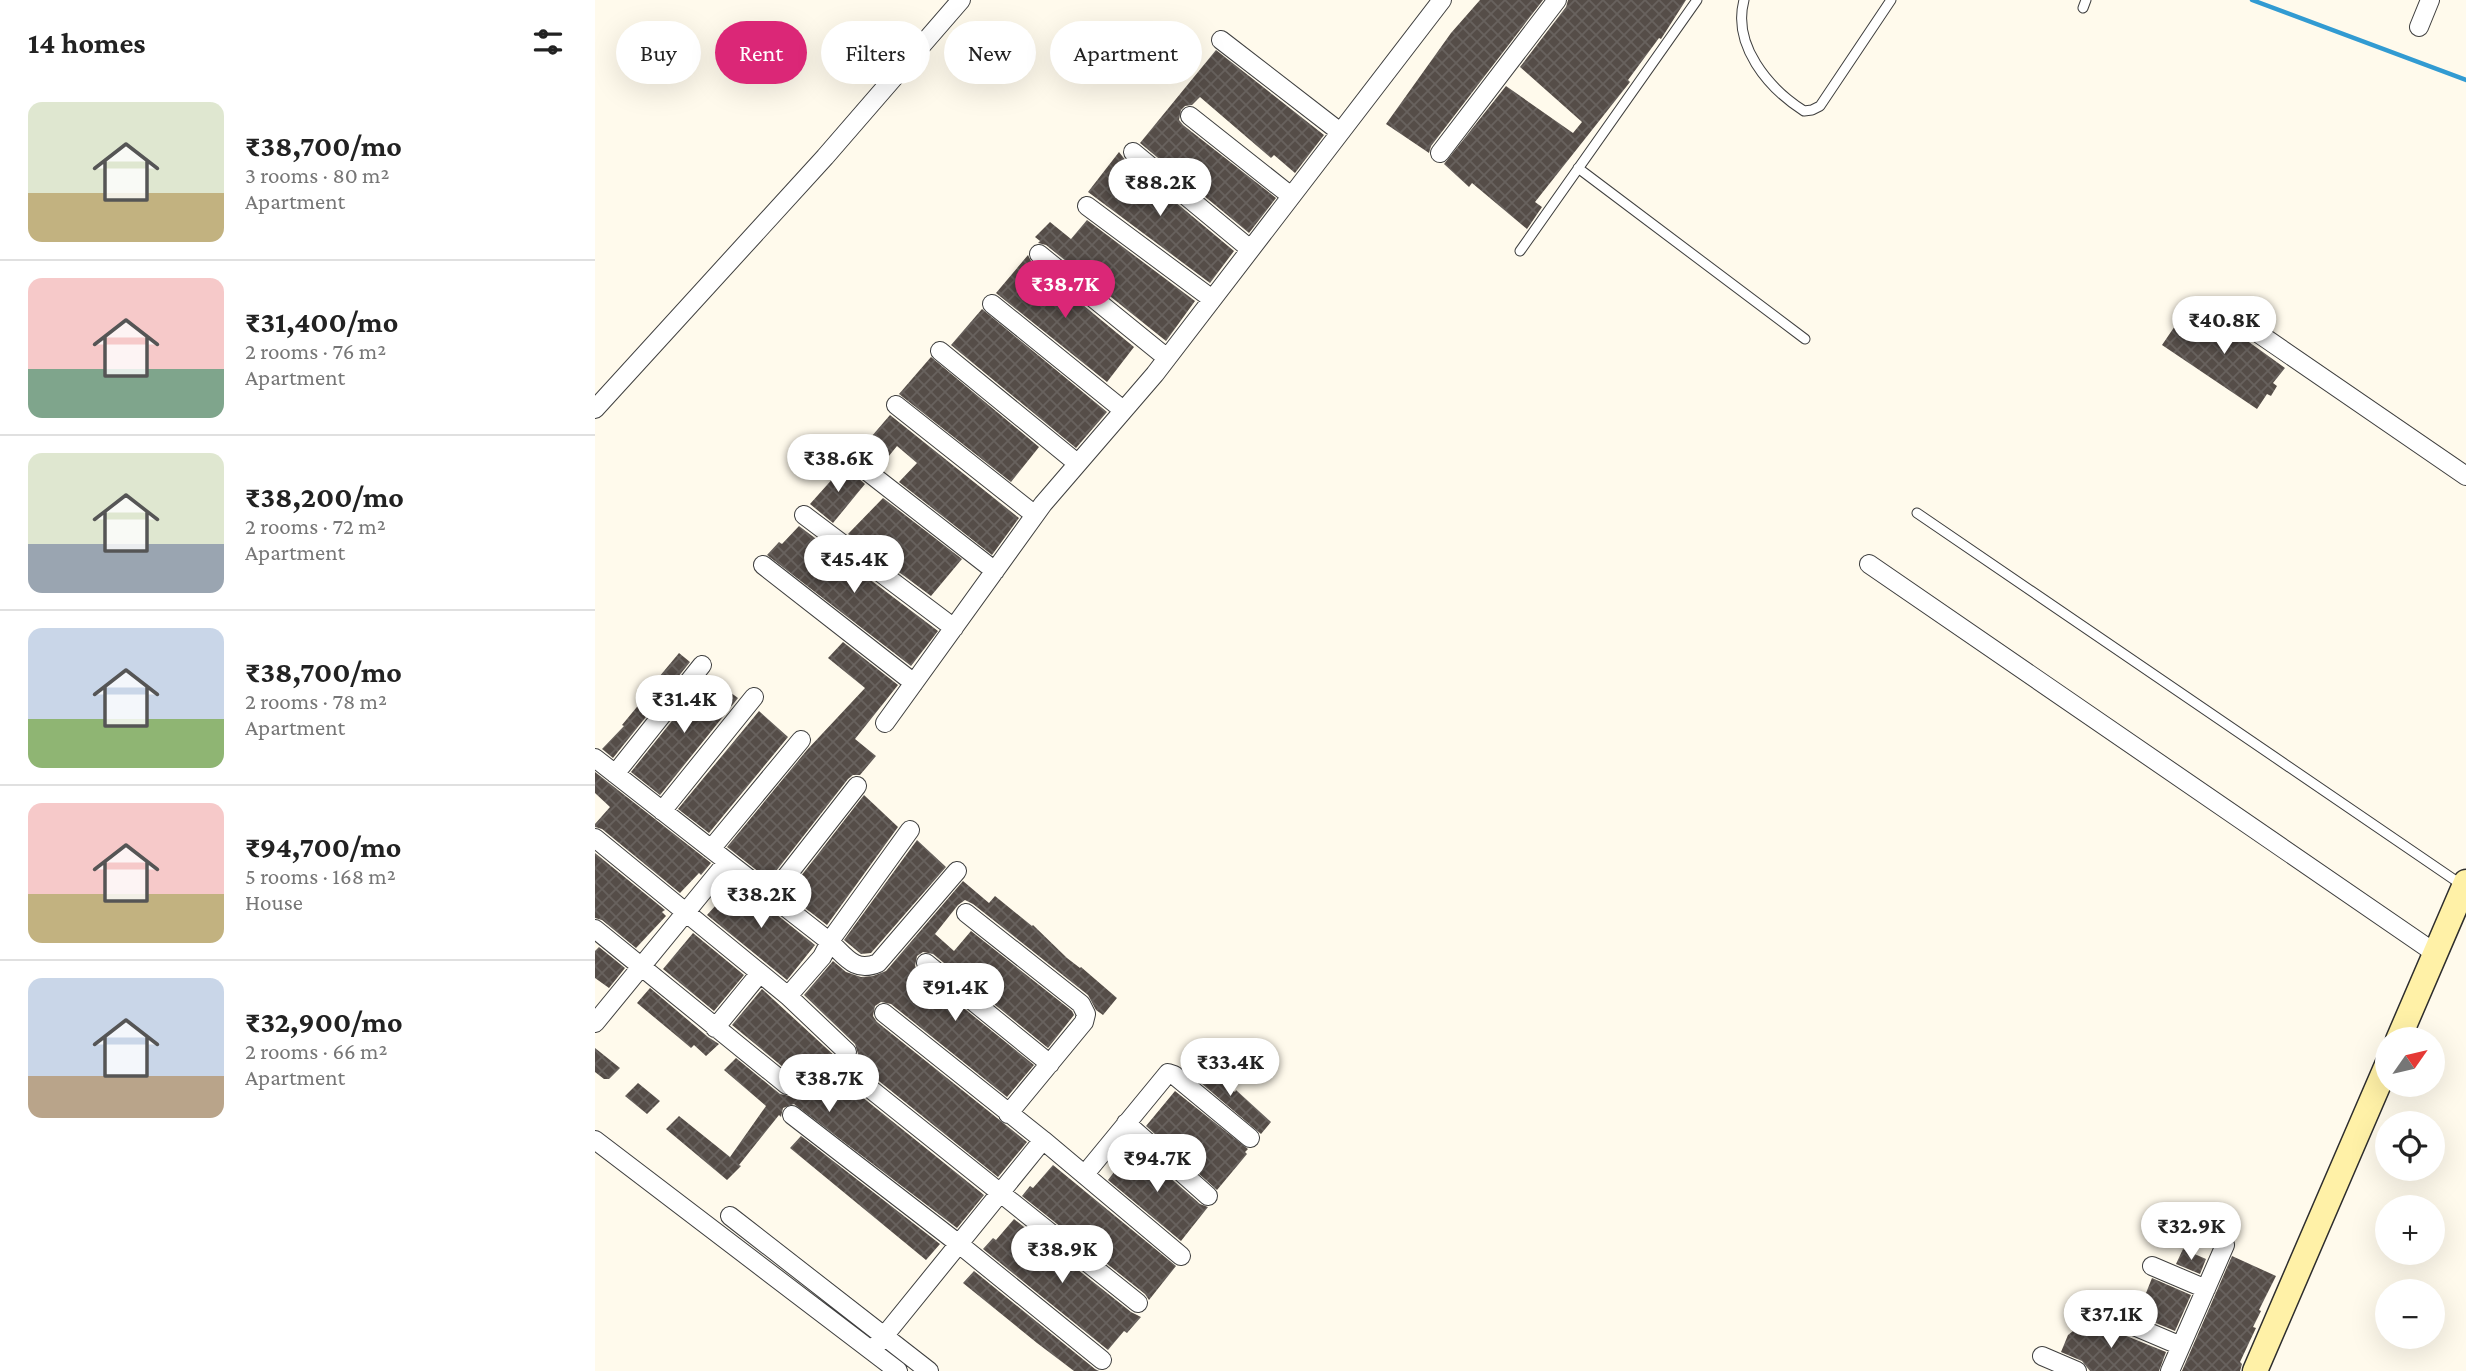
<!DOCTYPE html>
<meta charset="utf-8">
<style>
:root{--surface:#fff;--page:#f6f6f6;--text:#222;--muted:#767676;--line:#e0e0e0;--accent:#db2777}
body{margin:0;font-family:"Crimson Pro",serif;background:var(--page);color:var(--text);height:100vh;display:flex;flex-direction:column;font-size:26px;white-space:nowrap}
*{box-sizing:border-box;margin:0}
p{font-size:23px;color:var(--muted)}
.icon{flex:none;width:38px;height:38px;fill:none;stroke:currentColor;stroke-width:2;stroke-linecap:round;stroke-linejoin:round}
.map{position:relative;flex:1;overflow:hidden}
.drawer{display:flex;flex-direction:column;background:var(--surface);width:595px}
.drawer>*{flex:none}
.top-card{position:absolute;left:21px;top:21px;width:665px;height:63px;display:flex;gap:14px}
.needle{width:46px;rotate:56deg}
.buttons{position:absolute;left:1780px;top:1027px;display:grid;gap:14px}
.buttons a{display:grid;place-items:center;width:70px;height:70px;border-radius:50%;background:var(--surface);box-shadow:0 7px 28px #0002;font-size:35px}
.price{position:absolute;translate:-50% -60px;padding:0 16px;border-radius:24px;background:#fff;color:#222;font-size:23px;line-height:46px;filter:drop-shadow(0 2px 4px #0008)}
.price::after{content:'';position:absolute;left:50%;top:42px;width:21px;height:16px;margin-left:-10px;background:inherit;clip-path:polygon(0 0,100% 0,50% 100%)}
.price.selected{background:var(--accent);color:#fff}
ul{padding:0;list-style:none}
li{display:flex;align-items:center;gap:21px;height:175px;padding:0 28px}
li+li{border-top:2px solid var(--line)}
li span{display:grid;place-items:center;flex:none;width:196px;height:140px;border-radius:14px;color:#555}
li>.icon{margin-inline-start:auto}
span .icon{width:84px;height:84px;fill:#fffc;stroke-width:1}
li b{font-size:30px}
h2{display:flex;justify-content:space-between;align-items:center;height:84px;padding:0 28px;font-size:30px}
.chip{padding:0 24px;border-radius:32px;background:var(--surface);box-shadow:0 7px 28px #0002;font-size:24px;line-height:63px}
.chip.selected{background:var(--accent);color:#fff}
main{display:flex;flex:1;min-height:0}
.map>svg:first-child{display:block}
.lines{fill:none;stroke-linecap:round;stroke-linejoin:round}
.stream{stroke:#329bd2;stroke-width:4.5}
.building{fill:url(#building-cross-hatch)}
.lane-casing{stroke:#3f3f3f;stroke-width:11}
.street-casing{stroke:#3f3f3f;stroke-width:20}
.secondary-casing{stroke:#2e2e2e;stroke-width:27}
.lane{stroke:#fff;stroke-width:9}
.street{stroke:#fff;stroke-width:18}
.secondary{stroke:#fff1a7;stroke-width:24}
</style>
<main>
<section class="drawer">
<h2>14 homes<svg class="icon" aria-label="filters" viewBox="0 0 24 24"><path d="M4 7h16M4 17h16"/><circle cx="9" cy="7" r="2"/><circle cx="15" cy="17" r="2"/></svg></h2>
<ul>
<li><span style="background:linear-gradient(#dfe7d0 65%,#c2b280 0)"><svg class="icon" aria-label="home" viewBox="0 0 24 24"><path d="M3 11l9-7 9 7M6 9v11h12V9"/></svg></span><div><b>₹38,700/mo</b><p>3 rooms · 80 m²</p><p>Apartment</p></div></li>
<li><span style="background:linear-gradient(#f6c9c9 65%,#7fa58c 0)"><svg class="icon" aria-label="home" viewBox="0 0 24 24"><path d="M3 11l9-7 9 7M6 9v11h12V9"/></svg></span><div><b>₹31,400/mo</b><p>2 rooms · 76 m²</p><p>Apartment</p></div></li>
<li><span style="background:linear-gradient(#dfe7d0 65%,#9aa5b1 0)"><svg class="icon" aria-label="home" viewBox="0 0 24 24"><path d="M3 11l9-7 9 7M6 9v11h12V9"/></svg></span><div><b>₹38,200/mo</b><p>2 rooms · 72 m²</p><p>Apartment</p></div></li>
<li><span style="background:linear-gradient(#c9d6e8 65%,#8fb573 0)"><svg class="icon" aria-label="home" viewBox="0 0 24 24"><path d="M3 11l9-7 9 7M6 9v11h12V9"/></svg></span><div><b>₹38,700/mo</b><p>2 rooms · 78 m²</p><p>Apartment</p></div></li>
<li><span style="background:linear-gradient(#f6c9c9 65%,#c2b280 0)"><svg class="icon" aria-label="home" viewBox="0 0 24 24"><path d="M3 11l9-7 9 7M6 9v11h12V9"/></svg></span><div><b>₹94,700/mo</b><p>5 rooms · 168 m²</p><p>House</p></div></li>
<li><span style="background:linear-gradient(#c9d6e8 70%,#b9a48a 0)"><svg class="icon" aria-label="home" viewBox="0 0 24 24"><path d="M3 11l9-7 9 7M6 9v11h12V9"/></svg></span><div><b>₹32,900/mo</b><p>2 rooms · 66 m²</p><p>Apartment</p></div></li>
</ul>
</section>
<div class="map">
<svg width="1871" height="1371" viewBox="0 0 1871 1371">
<defs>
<pattern id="building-cross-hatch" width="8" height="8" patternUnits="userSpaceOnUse" patternTransform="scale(1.75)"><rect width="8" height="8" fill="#554d48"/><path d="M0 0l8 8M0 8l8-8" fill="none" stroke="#68625e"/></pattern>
</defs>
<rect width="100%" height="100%" fill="#fffaec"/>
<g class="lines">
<path class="stream" d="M1657 0 1871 80"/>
</g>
<path class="building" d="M885 0H948L836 146 834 153 791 124 856 33Z
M973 0H1091L1066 39 1064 38 1033 80 1035 82 940 202 947 207 932 229 877 183 874 187 849 164 911 86 978 133 987 122 925 67 971 7Z
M621 50 729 135 700 173 679 155 676 158 605 97 597 105 590 106 586 110 584 120 588 125 681 198 654 233 545 143Z
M524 152 531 161 639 251 615 283 493 192Z
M492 220 600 301 571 341 451 245 443 243 445 241 440 237 455 222 476 239Z
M433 255 437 263 539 347 512 382 401 293Z
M1597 301 1690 368 1678 383 1682 386 1676 396 1672 394 1662 409 1567 345Z
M387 309 512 412 481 448 356 345Z
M336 357 444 447 416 482 304 394Z
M295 415 424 518 397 555 304 482 322 463 302 446 285 467 264 451Z
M249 466 270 484 238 523 215 504Z
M288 498 367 559 336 596 253 534Z
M204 526 343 631 316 666 172 555 184 542 187 544Z
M248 642 303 685 260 739 281 756 265 775H258L253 779 174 880 132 847 212 750 270 688 233 658Z
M84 653 95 662 18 758 7 749 29 726 27 725 46 702 44 701Z
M113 676 143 698 65 795 36 772Z
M164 711 193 737 114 833 83 809Z
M0 772 116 863 106 875 104 873 85 893 7 829 0 827V824L15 807 0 793Z
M269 795 303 827 232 925 192 894Z
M322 840 351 867 276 953 266 954 249 940Z
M0 853 70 910 67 912 71 916 41 948 7 920 0 918Z
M138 880 220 945 192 980 112 915 131 894 128 892Z
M368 881 394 903 400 896 437 926 438 925 472 958 485 968 486 967 522 998 508 1015 501 1010 493 995 378 904 370 900 363 905 340 934 359 951 376 931 477 1011 479 1015 453 1048 338 954 328 952 322 956 320 966 324 972 439 1065 412 1097 296 1004 286 1002 280 1006 278 1016 282 1022 432 1142 403 1177 259 1061 263 1054 260 1044 209 995 238 961 251 972 266 977 278 976 291 971Z
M98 933 149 975 119 1011 68 969Z
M4 947 30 968 14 988 0 978V951Z
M55 988 113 1037 124 1044 111 1056 99 1045 96 1048 83 1037 42 1003Z
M167 989 242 1058 237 1066 241 1076 389 1195 362 1228 199 1104 188 1108 186 1117 184 1115 144 1165 146 1166 132 1180 71 1129 84 1116 135 1157 171 1106 129 1070 141 1058 185 1094 195 1096 201 1092 203 1082 199 1076 137 1025Z
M0 1048 25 1068 14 1079H9L0 1072Z
M603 1061 640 1092 641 1090 676 1122 666 1134 593 1072Z
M43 1083 65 1101 52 1114 30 1096Z
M580 1091 653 1149 650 1152 652 1154 622 1190 551 1126Z
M206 1136 345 1244 331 1260 195 1148Z
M539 1146 605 1204 613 1207 586 1241 513 1180Z
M458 1165 581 1266 554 1300 550 1294 427 1196 435 1186 438 1188Z
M419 1219 536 1312 546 1317 532 1333 529 1331 513 1350 388 1249 398 1238 401 1240Z
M1588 1249 1611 1259 1605 1274 1581 1264Z
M1637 1256 1681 1276 1664 1310 1666 1311 1658 1327 1661 1328 1645 1362 1647 1364 1645 1371H1587Z
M379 1271 500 1369 504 1371H479L442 1343 368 1283Z
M1557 1278 1596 1295 1580 1331 1518 1305 1523 1292 1547 1303Z
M1492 1320 1571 1352 1564 1371H1495L1487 1361 1466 1352 1473 1335Z"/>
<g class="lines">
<defs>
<path id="lane" d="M1149 0C1137 45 1173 88 1209 111L1217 110 1225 106 1296 0
M1488 8 1491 0
M983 168 1210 339
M925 251 1102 0
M1322 513 1867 885"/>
<path id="street" d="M1824 27 1835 0
M626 40 745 132
M595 116 696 196
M538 152 655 249
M845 153 962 0
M492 206 617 299
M444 254 572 358
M397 304 528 410
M1625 307 1871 476
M345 351 482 463
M301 405 440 515
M0 409 230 157 366 0
M259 461 400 571
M209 515 359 628
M1274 564 1840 953
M168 565 319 683
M290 723 448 504 560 374 847 0
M0 758 235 942C251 957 260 973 283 963L362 871
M20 774 107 665
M67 811 159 697
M0 838 193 996 252 1052
M116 849 206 740
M176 896 262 786
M371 913 486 1004 491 1014 489 1022 413 1114
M0 929 192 1085
M331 963 455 1064
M193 996 227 957 237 938 315 830
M289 1013 448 1140 586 1256
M0 1023 132 862
M120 1028 165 973
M248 1067 543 1303
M197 1115 364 1244 507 1360
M531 1123 613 1196
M0 1140 303 1371
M490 1174 573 1073 579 1075 655 1138
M135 1216 334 1371
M1557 1266 1611 1289
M1506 1312 1586 1346
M277 1351 448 1140
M1447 1356 1482 1371
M1575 1371 1630 1245"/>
<path id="secondary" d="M1803 1040 1871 882
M1660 1371 1792 1065"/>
</defs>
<use href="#lane" class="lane-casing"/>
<use href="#street" class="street-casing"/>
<use href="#secondary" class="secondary-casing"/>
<use href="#lane" class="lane"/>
<use href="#street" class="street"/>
<use href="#secondary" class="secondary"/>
</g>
</svg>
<div class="buttons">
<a><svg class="needle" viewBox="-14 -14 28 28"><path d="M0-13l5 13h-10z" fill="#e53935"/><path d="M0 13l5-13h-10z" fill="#767676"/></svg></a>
<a><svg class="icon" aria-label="locate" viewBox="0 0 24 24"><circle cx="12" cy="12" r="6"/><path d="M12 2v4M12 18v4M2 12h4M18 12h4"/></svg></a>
<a>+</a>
<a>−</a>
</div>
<b class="price" style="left:565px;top:218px">₹88.2K</b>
<b class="price selected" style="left:470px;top:320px">₹38.7K</b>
<b class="price" style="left:1629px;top:356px">₹40.8K</b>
<b class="price" style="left:243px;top:494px">₹38.6K</b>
<b class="price" style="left:259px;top:595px">₹45.4K</b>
<b class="price" style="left:89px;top:735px">₹31.4K</b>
<b class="price" style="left:166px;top:930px">₹38.2K</b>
<b class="price" style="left:360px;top:1023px">₹91.4K</b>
<b class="price" style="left:635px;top:1098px">₹33.4K</b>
<b class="price" style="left:234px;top:1114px">₹38.7K</b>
<b class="price" style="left:562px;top:1194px">₹94.7K</b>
<b class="price" style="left:1596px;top:1262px">₹32.9K</b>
<b class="price" style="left:467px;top:1285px">₹38.9K</b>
<b class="price" style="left:1516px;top:1350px">₹37.1K</b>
<div class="top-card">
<a class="chip">Buy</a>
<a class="chip selected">Rent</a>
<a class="chip">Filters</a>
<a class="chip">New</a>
<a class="chip">Apartment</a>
</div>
</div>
</main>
